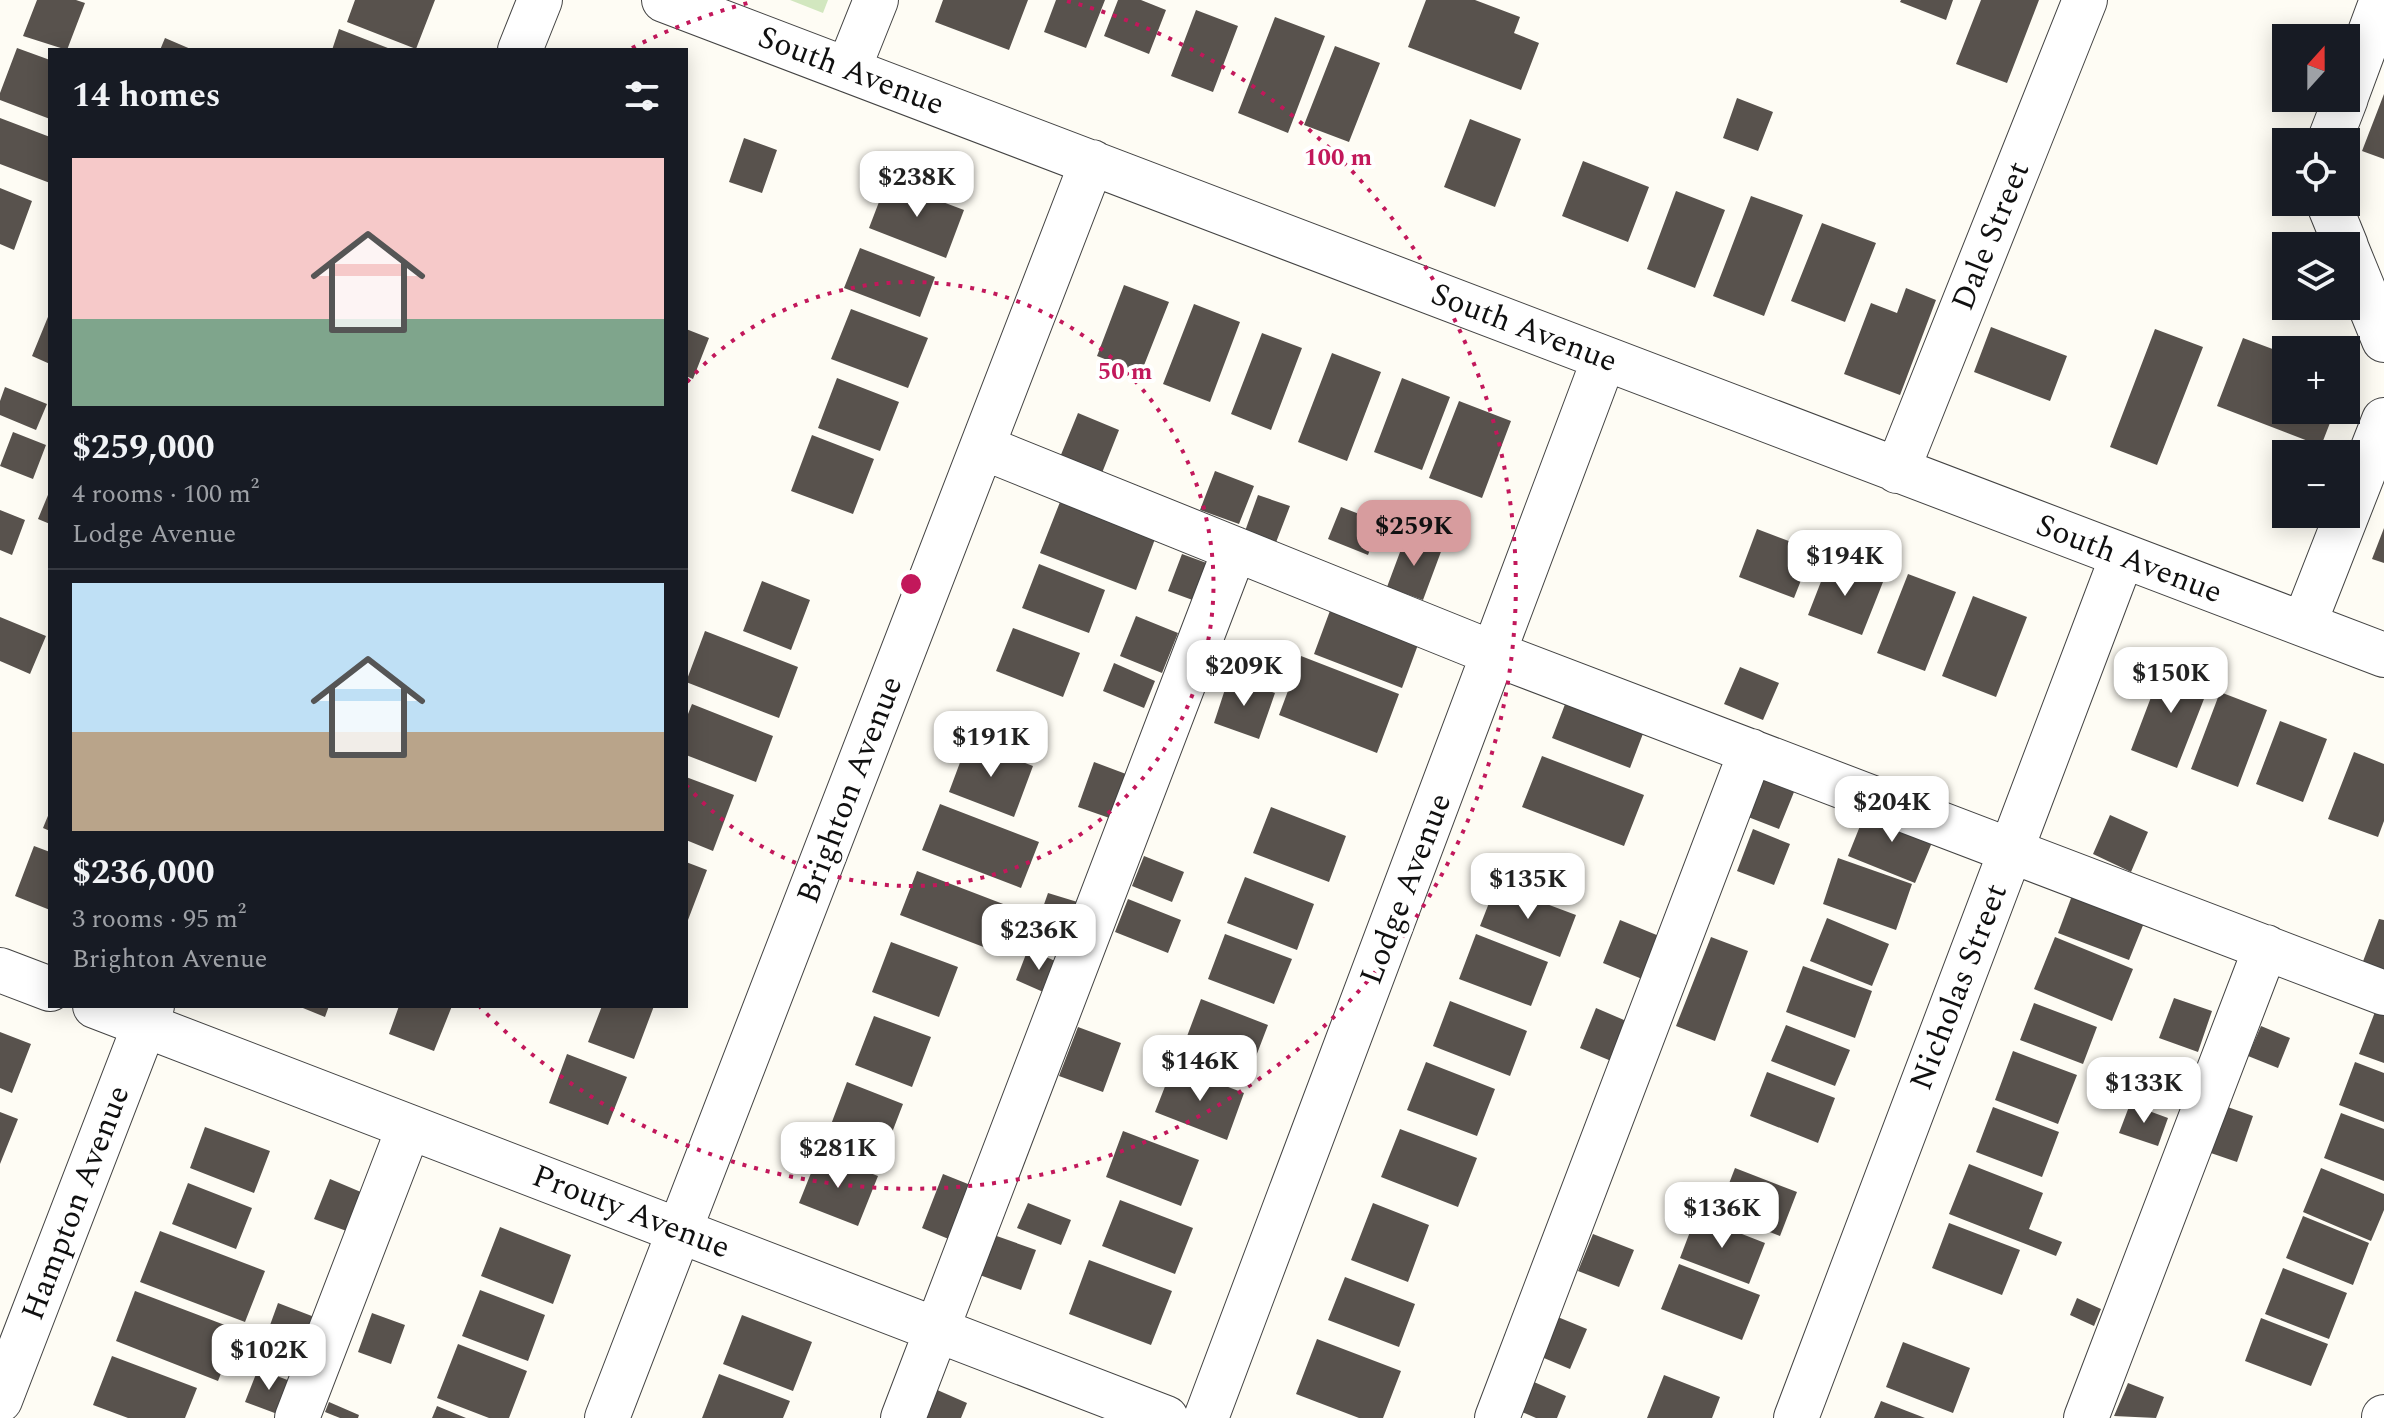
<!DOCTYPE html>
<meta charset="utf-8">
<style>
:root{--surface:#171b24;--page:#242831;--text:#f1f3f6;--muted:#9ea1a6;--line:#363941;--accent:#d79c9e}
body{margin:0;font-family:Spectral,serif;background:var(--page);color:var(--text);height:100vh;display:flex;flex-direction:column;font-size:30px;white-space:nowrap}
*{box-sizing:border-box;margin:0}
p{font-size:26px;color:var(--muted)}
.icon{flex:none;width:44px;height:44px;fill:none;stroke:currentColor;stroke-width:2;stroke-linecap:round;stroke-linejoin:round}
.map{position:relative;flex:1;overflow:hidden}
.sheet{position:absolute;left:48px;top:48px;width:640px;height:960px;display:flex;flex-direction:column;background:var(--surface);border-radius:0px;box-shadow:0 4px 20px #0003}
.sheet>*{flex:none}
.needle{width:52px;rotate:21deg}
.controls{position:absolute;left:2272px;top:24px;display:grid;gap:16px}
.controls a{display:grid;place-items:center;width:88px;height:88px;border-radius:0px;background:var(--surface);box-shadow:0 4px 20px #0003;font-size:40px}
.price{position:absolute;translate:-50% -68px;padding:0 18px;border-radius:16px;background:#fff;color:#222;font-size:26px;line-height:52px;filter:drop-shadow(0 2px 4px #0008)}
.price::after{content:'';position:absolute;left:50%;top:48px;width:24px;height:18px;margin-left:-12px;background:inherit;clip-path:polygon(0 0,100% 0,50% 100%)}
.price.selected{background:var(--accent);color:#111}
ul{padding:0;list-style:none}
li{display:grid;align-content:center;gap:16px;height:424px;padding:0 24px}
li+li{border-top:2px solid var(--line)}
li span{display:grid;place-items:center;height:248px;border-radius:0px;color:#555}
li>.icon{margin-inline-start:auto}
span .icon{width:144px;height:144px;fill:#fffc;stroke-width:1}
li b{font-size:34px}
h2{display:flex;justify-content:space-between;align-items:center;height:96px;padding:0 24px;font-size:34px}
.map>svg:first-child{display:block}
.green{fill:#d2e7bf}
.building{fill:#58524d}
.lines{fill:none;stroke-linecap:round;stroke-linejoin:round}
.minor-casing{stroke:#434343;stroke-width:46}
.minor{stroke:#fff;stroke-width:44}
.ring{fill:none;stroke:#c2185b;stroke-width:4;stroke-dasharray:4 8}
.labels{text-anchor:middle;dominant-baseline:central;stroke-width:8;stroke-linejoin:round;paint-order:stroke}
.street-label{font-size:32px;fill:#101010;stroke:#fff}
.centre{fill:#c2185b;stroke:#fff;stroke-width:4}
.ring-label{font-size:24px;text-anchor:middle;font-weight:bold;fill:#c2185b;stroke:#fff;stroke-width:8;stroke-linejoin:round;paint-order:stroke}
</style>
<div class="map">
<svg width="2384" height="1418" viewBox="0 0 2384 1418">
<rect width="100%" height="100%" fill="#fefcf4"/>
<path class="green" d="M790 0H828L823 13Z"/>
<path class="building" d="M37 0H76L85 3 67 50 23 36Z
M355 0H435L416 49 347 22Z
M943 0H1028L1009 50 935 22Z
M1056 0H1105L1086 48 1044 32Z
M1118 0H1141L1166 10 1149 54 1104 36Z
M1426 0H1475L1520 17 1514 33 1539 43 1521 90 1408 47Z
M1901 0H1953L1946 20 1900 2Z
M1981 0H2039L2007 83 1956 64Z
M1196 10 1238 26 1213 92 1171 76Z
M1275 17 1325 36 1288 133 1238 113Z
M339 29 393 50H332Z
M165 38 193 50H160Z
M1335 46 1380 63 1349 142 1304 125Z
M17 48 50 60V119L0 100V93Z
M2384 94V159L2362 151Z
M1737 98 1773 112 1758 151 1723 138Z
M0 118 50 137V183L0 164Z
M1470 119 1521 139 1495 207 1444 187Z
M744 138 777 150 762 193 729 182Z
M1583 161 1649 187 1628 242 1562 216Z
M887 181 964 210 946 258 869 228Z
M0 188 32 201 14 250 0 244Z
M1676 191 1725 210 1695 288 1647 269Z
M1751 196 1803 215 1764 316 1713 296Z
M1822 223 1876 243 1845 322 1791 301Z
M860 248 935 277 920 317 844 288Z
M1124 285 1169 302 1141 373 1097 356Z
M1906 288 1936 300 1900 395 1844 374 1871 303 1897 313Z
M1194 304 1240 322 1210 402 1163 384Z
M851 309 928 338 908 388 831 359Z
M50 312V364L32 356Z
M1991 327 2067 356 2050 401 1974 372Z
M686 329 709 338 693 379 686 376Z
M2155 329 2203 347 2157 465 2110 447Z
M1262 333 1302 348 1271 430 1231 414Z
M2243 338 2286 354V410H2335L2321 446 2217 406Z
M1332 353 1381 372 1347 461 1298 442Z
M837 378 899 402 880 451 818 428Z
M1402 378 1450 397 1422 470 1374 452Z
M5 387 47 404 36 430 0 415V401Z
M1459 401 1511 421 1482 498 1429 478Z
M1078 413 1119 430 1100 478 1058 462Z
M13 432 46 445 33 479 0 466Z
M812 435 874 459 853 514 791 491Z
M1215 471 1254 486 1239 524 1200 510Z
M50 490V524L38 519Z
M1258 495 1290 506 1275 545 1244 534Z
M1060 502 1155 539 1136 590 1040 553Z
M1341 507 1380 522 1368 555 1328 539Z
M0 510 25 520 12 555 0 550Z
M2384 528V563L2372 559Z
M1757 529 1813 550 1794 598 1739 577Z
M1406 536 1442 549 1423 600 1387 587Z
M1182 554 1212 565 1198 602 1168 591Z
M1829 561 1883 582 1862 635 1808 615Z
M1039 564 1105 590 1089 633 1022 608Z
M1908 574 1956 592 1925 671 1877 653Z
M762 581 810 600 791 650 743 631Z
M1973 596 2027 617 1996 697 1942 676Z
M1331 608 1419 642 1402 688 1314 654Z
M1136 616 1178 633 1162 673 1120 656Z
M0 617 46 636 30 674 0 661Z
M1013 628 1080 653 1063 697 996 671Z
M705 631 798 667 779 718 686 682Z
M1301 656 1399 694 1377 753 1279 715Z
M1114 663 1155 681 1144 708 1103 691Z
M2164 663 2211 681 2177 768 2131 750Z
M1740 667 1779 683 1763 720 1724 704Z
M1229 677 1275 693 1259 739 1214 723Z
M2220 692 2267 710 2238 787 2191 769Z
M1569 694 1647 723 1630 768 1552 738Z
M692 704 773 736 756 782 686 755V719Z
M2280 721 2327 739 2303 802 2256 784Z
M968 741 1033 766 1014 817 949 792Z
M2354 752 2384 764V821L2378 837 2328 819Z
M1542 756 1644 795 1624 846 1522 807Z
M1094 762 1134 777 1118 821 1078 807Z
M686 777 734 795 713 851 686 840Z
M1758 778 1794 792 1779 829 1743 815Z
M940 804 1039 842 1021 888 922 850Z
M1868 806 1936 833 1915 883 1848 856Z
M1271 807 1346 836 1329 882 1253 853Z
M50 811V831L43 828Z
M2110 815 2148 832 2131 872 2093 854Z
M1753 829 1790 844 1774 885 1737 871Z
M34 846 50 852V910L15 896Z
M1144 856 1184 872 1172 902 1132 886Z
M1838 858 1912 884 1896 930 1823 904Z
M686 862 707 870 688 920 686 919Z
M917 871 1011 907 994 951 900 915Z
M1245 877 1314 904 1297 950 1227 923Z
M1496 885 1576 915 1560 957 1480 926Z
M2076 885 2148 913 2129 960 2058 933Z
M1048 893 1084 904 1077 925 1041 913Z
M1128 899 1181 920 1168 953 1115 932Z
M1827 918 1889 944 1872 986 1810 961Z
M2379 919 2384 920V972L2362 964Z
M1620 920 1664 938 1647 981 1603 963Z
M1225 934 1292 959 1274 1004 1208 979Z
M1476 934 1548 962 1531 1006 1459 979Z
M1711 937 1748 951 1715 1041 1676 1026Z
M2055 937 2133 969 2112 1021 2034 989Z
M891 942 958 967 939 1017 872 992Z
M1028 949 1062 964 1050 995 1016 980Z
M1803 966 1872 991 1855 1038 1786 1012Z
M2174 998 2212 1011 2198 1052 2159 1038Z
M1201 999 1268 1025 1250 1072 1183 1047Z
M1450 1001 1527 1031 1510 1076 1433 1046Z
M2034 1003 2097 1027 2083 1064 2020 1040Z
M2378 1004 2384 1006V1063L2359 1054Z
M298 1006H329L325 1017Z
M399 1006H452L434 1051 389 1034Z
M602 1006H654L634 1059 588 1042Z
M1596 1008 1631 1023 1616 1063 1580 1048Z
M874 1016 931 1037 912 1087 855 1065Z
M1786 1025 1850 1050 1835 1086 1771 1061Z
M2261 1026 2290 1038 2278 1068 2248 1056Z
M1078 1027 1121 1043 1103 1092 1059 1076Z
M0 1032 31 1044 12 1093 0 1088Z
M2013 1051 2077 1075 2058 1124 1995 1100Z
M567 1054 627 1077 608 1125 549 1103Z
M1426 1062 1495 1089 1477 1136 1407 1110Z
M2355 1062 2384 1073V1122L2339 1105Z
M1173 1066 1244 1093 1227 1140 1155 1112Z
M1767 1072 1835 1098 1818 1143 1750 1116Z
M847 1082 903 1104 883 1156 827 1135Z
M2130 1104 2168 1118 2158 1146 2119 1133Z
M2222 1105 2253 1116 2237 1162 2205 1151Z
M1993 1107 2059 1132 2042 1177 1976 1152Z
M0 1112 18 1119 0 1164Z
M2341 1113 2384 1129V1181L2324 1158Z
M205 1127 270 1151 254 1193 190 1168Z
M1400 1129 1477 1158 1458 1207 1381 1177Z
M1123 1131 1199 1160 1181 1206 1106 1177Z
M819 1153 878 1176 858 1226 799 1203Z
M1969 1164 2043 1193 2029 1229 2062 1242 2056 1256 1949 1214Z
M1735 1168 1797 1192 1780 1236 1718 1212Z
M2321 1168 2384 1194V1210L2371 1241 2303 1212Z
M943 1174 973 1186 951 1240 922 1228Z
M330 1179 368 1195 352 1233 314 1219Z
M188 1183 252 1208 236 1249 172 1224Z
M1120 1200 1193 1228 1175 1274 1102 1246Z
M1028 1203 1071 1220 1061 1245 1017 1228Z
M1373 1203 1429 1225 1408 1282 1351 1260Z
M1696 1216 1765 1243 1749 1284 1680 1258Z
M2303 1216 2369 1243 2353 1285 2286 1258Z
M1949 1223 2020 1250 2002 1295 1932 1268Z
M500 1227 571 1255 553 1304 481 1276Z
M160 1231 265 1271 245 1322 140 1282Z
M991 1234 1036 1250 1021 1290 977 1274Z
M1593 1234 1634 1250 1619 1287 1578 1271Z
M1089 1260 1172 1291 1151 1345 1069 1314Z
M1679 1264 1760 1295 1742 1340 1661 1309Z
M2283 1268 2347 1293 2329 1339 2265 1314Z
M1345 1277 1415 1304 1399 1347 1328 1320Z
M480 1290 545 1315 528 1361 462 1336Z
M135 1291 238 1330 218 1381 116 1341Z
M2077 1298 2101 1309 2094 1326 2070 1315Z
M278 1303 317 1318 303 1354 265 1339Z
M372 1313 405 1325 391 1364 358 1352Z
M1548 1313 1587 1329 1570 1369 1532 1353Z
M742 1315 812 1342 793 1391 723 1364Z
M2261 1318 2328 1344 2311 1386 2245 1361Z
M1317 1339 1401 1371 1383 1418H1359L1296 1394Z
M1903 1342 1970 1368 1953 1413 1886 1387Z
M458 1344 527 1371 509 1418H489L437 1398Z
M112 1356 197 1388 185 1418H128L93 1405Z
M258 1369 293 1382 280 1415 245 1402Z
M719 1374 790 1401 783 1418H702Z
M1664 1375 1720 1397 1712 1418H1647Z
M1534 1382 1566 1396 1557 1418H1536L1522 1412Z
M2128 1383 2164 1397 2156 1418 2114 1416Z
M935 1389 967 1403 961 1418H922Z
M1881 1401 1925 1418H1874Z
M329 1402 359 1415 358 1418H340L325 1412Z
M437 1406 466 1418H432Z"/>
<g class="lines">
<defs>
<path id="minor" d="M664 0 2384 655
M520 50 540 0
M848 70 876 0
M2346 97 2382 0
M2329 142 2346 98
M2328 202 2346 246
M2346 247 2384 340
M982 447 1495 654 2384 993
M1897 471 2085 0
M2304 624 2384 420
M0 970 50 989
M95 1006 1166 1418
M0 1400 152 1006
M297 1418 409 1127
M607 1418 1092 162
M903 1418 1235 549
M1206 1418 1604 359
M1497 1418 1751 751
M1796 1418 2122 557
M2086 1418 2266 947
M2384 1418V1417"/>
</defs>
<use href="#minor" class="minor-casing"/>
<use href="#minor" class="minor"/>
</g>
<g class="ring">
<path d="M687 382A302 302 0 1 1 687 786"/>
<path d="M632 48A604 604 0 0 1 755 1M1067 1A604 604 0 1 1 480 1007"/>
</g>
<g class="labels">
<g class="street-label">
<text transform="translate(851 71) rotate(21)">South Avenue</text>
<text transform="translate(1991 236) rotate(-68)">Dale Street</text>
<text transform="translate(1524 328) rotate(21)">South Avenue</text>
<text transform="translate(2129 559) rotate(21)">South Avenue</text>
<text transform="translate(850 790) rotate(-69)">Brighton Avenue</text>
<text transform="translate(1406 889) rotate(-69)">Lodge Avenue</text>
<text transform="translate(1959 987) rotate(-69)">Nicholas Street</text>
<text transform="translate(76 1203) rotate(-69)">Hampton Avenue</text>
<text transform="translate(631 1212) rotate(21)">Prouty Avenue</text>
</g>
</g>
<circle cx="911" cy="584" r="12" class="centre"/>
<g class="ring-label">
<text x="1338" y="165">100 m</text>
<text x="1125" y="379">50 m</text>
</g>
</svg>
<div class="controls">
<a><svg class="needle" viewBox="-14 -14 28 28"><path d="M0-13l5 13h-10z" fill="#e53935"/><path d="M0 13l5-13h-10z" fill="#9ea1a6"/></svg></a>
<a><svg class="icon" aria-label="locate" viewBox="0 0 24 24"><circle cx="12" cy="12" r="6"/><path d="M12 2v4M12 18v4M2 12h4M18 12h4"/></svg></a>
<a><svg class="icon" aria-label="layers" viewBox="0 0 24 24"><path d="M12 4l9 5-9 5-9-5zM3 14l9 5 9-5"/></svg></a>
<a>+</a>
<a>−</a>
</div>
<b class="price" style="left:917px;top:219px">$238K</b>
<b class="price selected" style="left:1414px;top:568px">$259K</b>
<b class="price" style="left:1845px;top:598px">$194K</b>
<b class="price" style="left:1244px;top:708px">$209K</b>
<b class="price" style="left:2171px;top:715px">$150K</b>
<b class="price" style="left:991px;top:779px">$191K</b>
<b class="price" style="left:1892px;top:844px">$204K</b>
<b class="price" style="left:1528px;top:921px">$135K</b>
<b class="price" style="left:1039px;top:972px">$236K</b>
<b class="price" style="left:1200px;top:1103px">$146K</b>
<b class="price" style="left:2144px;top:1125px">$133K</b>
<b class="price" style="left:838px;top:1190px">$281K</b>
<b class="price" style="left:1722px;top:1250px">$136K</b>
<b class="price" style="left:269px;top:1392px">$102K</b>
<section class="sheet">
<h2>14 homes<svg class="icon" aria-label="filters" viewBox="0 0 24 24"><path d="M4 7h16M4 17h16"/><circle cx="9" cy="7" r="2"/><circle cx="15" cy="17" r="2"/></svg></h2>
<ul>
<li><span style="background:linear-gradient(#f6c9c9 65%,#7fa58c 0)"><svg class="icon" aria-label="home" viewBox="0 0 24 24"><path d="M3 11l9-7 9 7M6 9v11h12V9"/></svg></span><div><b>$259,000</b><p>4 rooms · 100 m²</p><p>Lodge Avenue</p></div></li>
<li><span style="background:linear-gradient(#bfe0f5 60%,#b9a48a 0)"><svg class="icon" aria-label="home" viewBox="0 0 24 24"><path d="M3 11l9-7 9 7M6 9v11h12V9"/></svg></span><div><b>$236,000</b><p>3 rooms · 95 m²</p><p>Brighton Avenue</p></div></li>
</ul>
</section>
</div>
